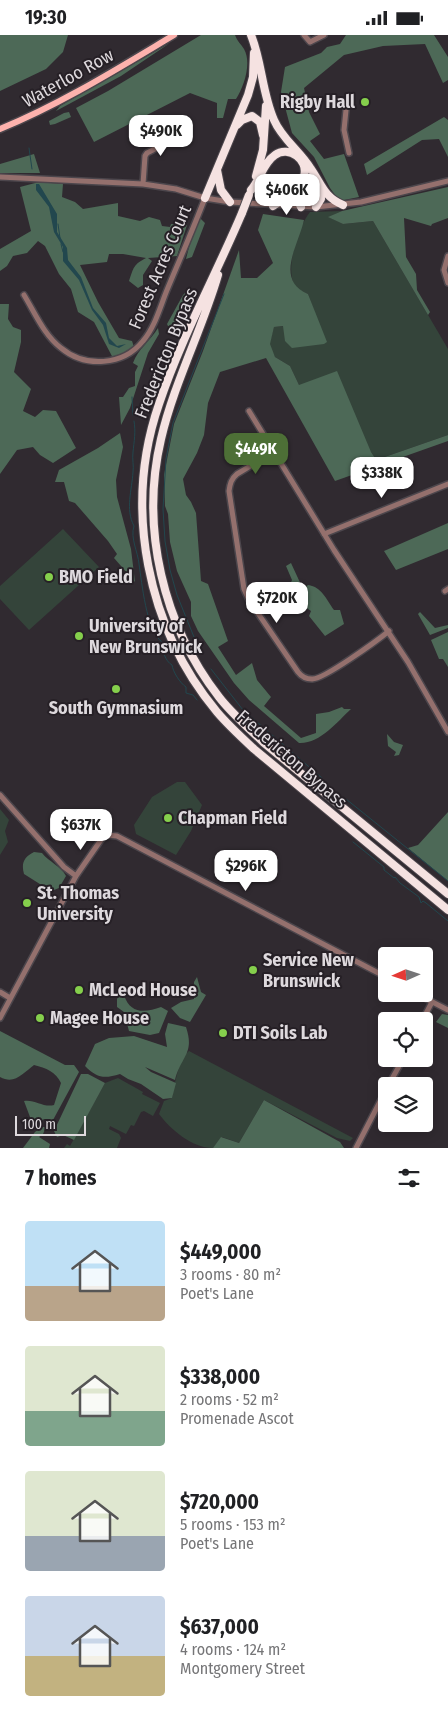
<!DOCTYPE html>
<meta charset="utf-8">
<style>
:root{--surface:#fff;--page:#f6f6f6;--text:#202124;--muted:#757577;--accent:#4d6f36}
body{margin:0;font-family:"Fira Sans Condensed",sans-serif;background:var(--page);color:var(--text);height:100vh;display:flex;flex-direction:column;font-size:19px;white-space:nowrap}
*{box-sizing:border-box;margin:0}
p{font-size:16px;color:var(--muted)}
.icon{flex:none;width:28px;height:28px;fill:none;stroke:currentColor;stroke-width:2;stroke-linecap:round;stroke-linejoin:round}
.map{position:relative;height:1113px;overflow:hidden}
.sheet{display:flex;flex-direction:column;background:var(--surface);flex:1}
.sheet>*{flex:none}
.needle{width:32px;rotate:267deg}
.tools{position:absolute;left:378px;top:912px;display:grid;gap:10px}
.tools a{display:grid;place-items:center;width:55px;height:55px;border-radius:5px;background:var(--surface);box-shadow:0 2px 12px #0003;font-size:25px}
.scale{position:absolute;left:15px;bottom:12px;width:71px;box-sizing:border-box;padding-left:5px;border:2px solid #ded9dd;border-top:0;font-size:14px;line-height:18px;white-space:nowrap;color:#ded9dd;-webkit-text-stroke:4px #262026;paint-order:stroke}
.price{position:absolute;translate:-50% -42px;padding:0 11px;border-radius:10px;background:#fff;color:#222;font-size:16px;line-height:32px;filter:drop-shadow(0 1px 2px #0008)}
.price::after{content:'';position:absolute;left:50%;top:30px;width:15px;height:11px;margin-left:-8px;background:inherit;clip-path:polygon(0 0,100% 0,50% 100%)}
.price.on{background:var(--accent);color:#fff}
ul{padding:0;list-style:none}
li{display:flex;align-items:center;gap:15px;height:125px;padding:0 25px}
li span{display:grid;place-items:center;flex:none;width:140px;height:100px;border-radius:5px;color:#555}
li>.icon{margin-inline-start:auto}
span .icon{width:60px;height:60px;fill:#fffc;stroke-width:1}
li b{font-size:21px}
h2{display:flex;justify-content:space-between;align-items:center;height:60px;padding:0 25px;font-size:21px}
.status{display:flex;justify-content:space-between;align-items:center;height:35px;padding:0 25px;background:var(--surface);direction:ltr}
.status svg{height:14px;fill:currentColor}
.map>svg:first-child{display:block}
.green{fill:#34443a}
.forest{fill:#4d6957}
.water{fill:#22474e}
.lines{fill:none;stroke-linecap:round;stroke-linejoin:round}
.stream{stroke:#22474e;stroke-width:1}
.minor-casing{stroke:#4c464c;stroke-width:8}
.major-casing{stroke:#4c464c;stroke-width:9}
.highway-casing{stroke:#4c464c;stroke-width:10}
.minor{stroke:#94706d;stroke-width:5}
.major{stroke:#fdb2ad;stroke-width:6}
.highway{stroke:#f5e2e1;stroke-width:8}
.highway-bridge-casing{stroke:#4c464c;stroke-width:10;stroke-linecap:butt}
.highway-bridge{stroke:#f5e2e1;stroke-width:8}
.poi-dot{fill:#85cf4c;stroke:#262026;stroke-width:2}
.labels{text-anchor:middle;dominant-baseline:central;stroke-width:4;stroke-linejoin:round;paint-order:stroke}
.street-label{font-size:18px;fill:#ded9dd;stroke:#262026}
.poi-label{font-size:18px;font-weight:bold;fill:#ded9dd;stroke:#262026;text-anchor:start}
</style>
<div class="status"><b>19:30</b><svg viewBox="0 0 49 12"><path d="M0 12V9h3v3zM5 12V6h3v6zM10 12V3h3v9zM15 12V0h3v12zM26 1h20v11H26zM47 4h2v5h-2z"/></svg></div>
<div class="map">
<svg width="448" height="1113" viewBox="0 0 448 1113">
<rect width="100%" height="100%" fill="#302a30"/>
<path class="green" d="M342 176 329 182 343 189 373 186 448 314V400L379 424 375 423 371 417 299 350 290 331 275 322 269 310 274 292 284 291 315 278 308 259C303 257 298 255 295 251 284 234 299 190 310 177Z
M63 494 99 532 29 595 0 564V551Z
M177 747H185L202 770 191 796 176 820 136 799 134 790 152 762Z
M0 774 9 785 5 796 8 807 0 820Z
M189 1016 353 1103 350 1106 337 1103 264 1065 239 1108 222 1102 213 1113C192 1113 170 1094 159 1079L164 1066 172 1063C175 1049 178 1025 189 1016Z
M118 1043 143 1057 142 1059 160 1068 153 1081 144 1076 141 1077 134 1091 131 1090 126 1099 110 1091 109 1094 119 1099 121 1103 117 1113H64L67 1109 70 1111 105 1048Z"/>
<path class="forest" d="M0 0H68L63 17 46 34 0 56Z
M201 0H235C237 6 241 9 244 14 252 28 244 51 236 64H228L223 83H217V68L190 58 94 107 76 73 108 56Z
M346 0H434L448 22V45L443 48 425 9 383 11 344 20 304 53 309 77 320 99 310 106 324 124 344 119 359 162 344 165 338 164 330 153 314 122 292 98 281 57 285 32 321 18 327 12 340 9Z
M170 8 121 41 56 76 60 71Z
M69 77 71 82 55 89 50 90 49 86 64 78Z
M444 82 448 85V122L439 104 422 105 367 140 364 129Z
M34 119 40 138H0V129Z
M39 147 63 149 62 162 75 167 83 174 118 168V181L140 186 149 182 160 185 162 191 170 192 171 189 187 190 177 221 148 223 152 226 143 240V250L138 253 129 246C134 232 133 230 146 223L123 219H109L107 227 80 230 98 267 119 303 132 306 135 315 114 325 94 287 78 277 71 254 59 239 45 211 38 206 27 218 13 221 7 231 0 236V214L31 196 20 152Z
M448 152V183L432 189 431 191 404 183 406 222 416 239 417 255 430 277 428 280 373 186 343 189 328 182 342 176Z
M263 179 304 185C299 209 274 245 308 259L327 307 324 309 292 313 285 306 283 291 274 292 270 309 275 322 290 331 299 350 337 336 371 417 375 423 379 424 448 400V406L335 446 266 323 220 337 208 368 204 400 197 418 183 444 186 460 191 467 196 478 201 546 208 549 228 606 218 612 236 640 252 628 257 645 271 662 264 671 301 703 316 698V679L329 677 342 672 344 674H351C337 687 320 709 299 708L249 665 234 648 198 596 191 581V567L177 536 170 507 168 479 165 471 164 440 174 389 203 316 239 215 241 243H257L273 228 258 195Z
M200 183 205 188 192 222 186 224 189 212Z
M185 258 188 261 172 293 168 291 167 289 183 260Z
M0 269H9L8 284 13 292 21 295V307L14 337 31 354 23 376 35 382 43 375 56 376 76 413 53 428 40 420 33 412 17 415 0 439Z
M158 293 159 299 148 318 130 373 121 390 119 362H123L129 353 135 351V337L138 331 133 328C138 314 150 306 158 293Z
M120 398 123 412 116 445 117 462 131 514 135 547 114 523 117 519 108 506 75 468 69 466 64 447H55L59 435 98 413Z
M448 488V514L396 535 384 516Z
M291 528 303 554 308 550C322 552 326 564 334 575H340L344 589 325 601 309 581 311 576 305 572H300L291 559 289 552 292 545 286 531Z
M420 577 435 593 448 590V593L430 600 418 579Z
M448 597V632L443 624H439L431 605Z
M387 699 394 707 403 710 399 720 394 721 396 717 388 711Z
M448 777V846L408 813 418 810Z
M34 817 42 818C49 827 61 831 66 841L59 853 54 855 43 851 24 839C21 828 24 822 34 817Z
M197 942 201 957 206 960 190 987 180 983 171 973 181 967 194 964V947Z
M119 960H124C130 979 145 978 161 972L168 976 159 998 150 1000 129 996 124 977 117 972V964Z
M442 979 448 980V993L436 987Z
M168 988 186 992C195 1019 181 1021 175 1045L145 1032 151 1037 176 1048 172 1063 163 1064 141 1049 128 1044 120 1039C104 1044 97 1043 85 1031L95 1009 109 1003 134 1001 167 1012 165 999Z
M0 996 65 1030H74L79 1037 53 1085 48 1086 44 1084 35 1091 33 1090 24 1066C34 1064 44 1073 54 1070L61 1048C56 1037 46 1033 34 1030 23 1038 15 1050 0 1042Z
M81 1039H88L105 1048 74 1105 63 1100 57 1102 54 1096Z
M264 1065 340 1107 344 1113H213L221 1102 239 1108Z
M41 1092H46L43 1099 39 1102 50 1109 49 1113H23L35 1097Z"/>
<path class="water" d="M36 149H39L57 179V197L67 213 68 225 81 242 93 273 106 288 109 303 117 311 126 309 119 313 109 309 103 290 92 275 79 245 63 226V212L54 197 49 172 36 155Z"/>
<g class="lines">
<path class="stream" d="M29 113 32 134
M58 189 60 203
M61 209 63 217
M132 362 133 380
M134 386C136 397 134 407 133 417 132 424 134 431 133 437 132 455 125 474 134 491 130 503 138 517 139 529 142 548 146 595 162 607 162 615 165 626 172 630 173 637 180 648 186 652V658L193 660 197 665
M194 602 177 560 170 535 165 506 163 474 166 424 173 388 224 259
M211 634 243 675 322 743
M346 764 448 846
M353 807 384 832V835L394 843 395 842 400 848 419 862 421 868 423 866 426 868 448 886"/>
<defs>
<path id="minor" d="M304 0 310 7 324 0
M346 75 344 95 349 118
M0 142 143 149 176 154 205 163 230 167 316 172 361 167 448 146
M143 149 145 121 147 118 186 98
M448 221 444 235 448 248
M24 260C35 278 44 300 61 313 85 333 123 331 143 306 155 292 160 272 167 255 180 224 193 194 205 163
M249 376 334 515 408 627 448 697
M274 417 237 439C231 444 230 449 229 456L244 554 249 565 298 637C301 641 306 644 312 644 323 645 378 605 389 596
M324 499 448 449
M445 556 448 554
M0 760 64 832 76 841
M0 957 10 963
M417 959 448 975
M0 983 76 841 103 802 107 800 117 801 386 942
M422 986 432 967
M388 1051 403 1024
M356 1113 386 1055"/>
<path id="major" d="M0 94C61 69 117 34 174 0"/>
<path id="highway" d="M251 0C262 27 262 58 274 85 282 104 300 116 311 134 322 150 324 162 343 170
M237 90 242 85 252 81 260 87 263 100
M217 135 221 155 230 167
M256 141 263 115 266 71
M299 150 296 161 301 172
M251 155C260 145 263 128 275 120 289 110 309 125 304 141 300 154 284 164 273 171
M205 163 248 60 253 42 254 18
M316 172 321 164 320 152
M242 178C215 242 181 303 159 369 123 473 147 593 217 677 228 690 241 702 254 714L448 875
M218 240C202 295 174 348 161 404 140 493 163 590 219 662 232 679 249 693 264 708L448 859"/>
</defs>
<use href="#minor" class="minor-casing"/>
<use href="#major" class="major-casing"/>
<use href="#highway" class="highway-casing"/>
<use href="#minor" class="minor"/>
<use href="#major" class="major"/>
<use href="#highway" class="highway"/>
<defs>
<path id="highway-bridge" d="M242 178 249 160"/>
</defs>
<use href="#highway-bridge" class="highway-bridge-casing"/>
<use href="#highway-bridge" class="highway-bridge"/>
</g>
<g class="poi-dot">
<circle cx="365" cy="67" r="5"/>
<circle cx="49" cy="542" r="5"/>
<circle cx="79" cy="601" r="5"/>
<circle cx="116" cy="654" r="5"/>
<circle cx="168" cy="783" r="5"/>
<circle cx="27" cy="868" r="5"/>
<circle cx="253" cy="935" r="5"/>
<circle cx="79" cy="955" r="5"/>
<circle cx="40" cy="983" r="5"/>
<circle cx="223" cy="998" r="5"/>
</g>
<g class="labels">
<g class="street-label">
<text transform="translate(68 43) rotate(-29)">Waterloo Row</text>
<text transform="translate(160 232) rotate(-67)">Forest Acres Court</text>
<text transform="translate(166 318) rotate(-68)">Fredericton Bypass</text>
<text transform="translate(292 724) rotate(41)">Fredericton Bypass</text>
</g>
<g class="poi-label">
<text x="355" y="67" text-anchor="end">Rigby Hall</text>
<text x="59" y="542">BMO Field</text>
<text x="89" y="591">University of<tspan x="89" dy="21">New Brunswick</tspan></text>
<text x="116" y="673" text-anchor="middle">South Gymnasium</text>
<text x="178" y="783">Chapman Field</text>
<text x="37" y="858">St. Thomas<tspan x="37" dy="21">University</tspan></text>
<text x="263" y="925">Service New<tspan x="263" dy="21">Brunswick</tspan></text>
<text x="89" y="955">McLeod House</text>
<text x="50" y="983">Magee House</text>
<text x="233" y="998">DTI Soils Lab</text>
</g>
</g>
</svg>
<div class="tools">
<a><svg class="needle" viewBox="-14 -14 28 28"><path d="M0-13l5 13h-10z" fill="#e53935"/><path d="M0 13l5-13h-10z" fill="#757577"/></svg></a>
<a><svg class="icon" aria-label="locate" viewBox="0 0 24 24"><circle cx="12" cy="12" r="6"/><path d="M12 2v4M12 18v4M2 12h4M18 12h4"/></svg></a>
<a><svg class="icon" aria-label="layers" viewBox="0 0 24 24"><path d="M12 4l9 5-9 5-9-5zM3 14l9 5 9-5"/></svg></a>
</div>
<div class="scale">100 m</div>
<b class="price" style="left:161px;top:122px">$490K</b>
<b class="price" style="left:287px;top:181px">$406K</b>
<b class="price on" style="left:256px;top:440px">$449K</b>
<b class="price" style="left:382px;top:464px">$338K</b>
<b class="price" style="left:277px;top:589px">$720K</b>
<b class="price" style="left:81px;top:816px">$637K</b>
<b class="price" style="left:246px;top:857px">$296K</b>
</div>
<section class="sheet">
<h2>7 homes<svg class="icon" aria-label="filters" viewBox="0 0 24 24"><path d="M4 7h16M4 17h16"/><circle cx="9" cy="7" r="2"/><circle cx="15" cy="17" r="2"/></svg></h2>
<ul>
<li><span style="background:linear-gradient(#bfe0f5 65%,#b9a48a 0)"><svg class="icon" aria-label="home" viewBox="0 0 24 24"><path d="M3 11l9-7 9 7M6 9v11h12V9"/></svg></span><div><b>$449,000</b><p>3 rooms · 80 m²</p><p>Poet's Lane</p></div></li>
<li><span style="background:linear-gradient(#dfe7d0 65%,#7fa58c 0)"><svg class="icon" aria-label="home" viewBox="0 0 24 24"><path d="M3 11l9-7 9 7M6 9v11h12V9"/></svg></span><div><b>$338,000</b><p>2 rooms · 52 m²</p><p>Promenade Ascot</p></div></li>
<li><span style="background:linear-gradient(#dfe7d0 65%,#9aa5b1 0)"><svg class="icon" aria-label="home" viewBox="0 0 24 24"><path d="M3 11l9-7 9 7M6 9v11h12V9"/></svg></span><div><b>$720,000</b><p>5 rooms · 153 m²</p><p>Poet's Lane</p></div></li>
<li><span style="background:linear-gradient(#c9d6e8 60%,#c2b280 0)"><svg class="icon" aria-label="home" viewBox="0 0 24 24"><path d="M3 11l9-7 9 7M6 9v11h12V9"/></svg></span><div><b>$637,000</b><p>4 rooms · 124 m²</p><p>Montgomery Street</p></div></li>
</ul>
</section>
